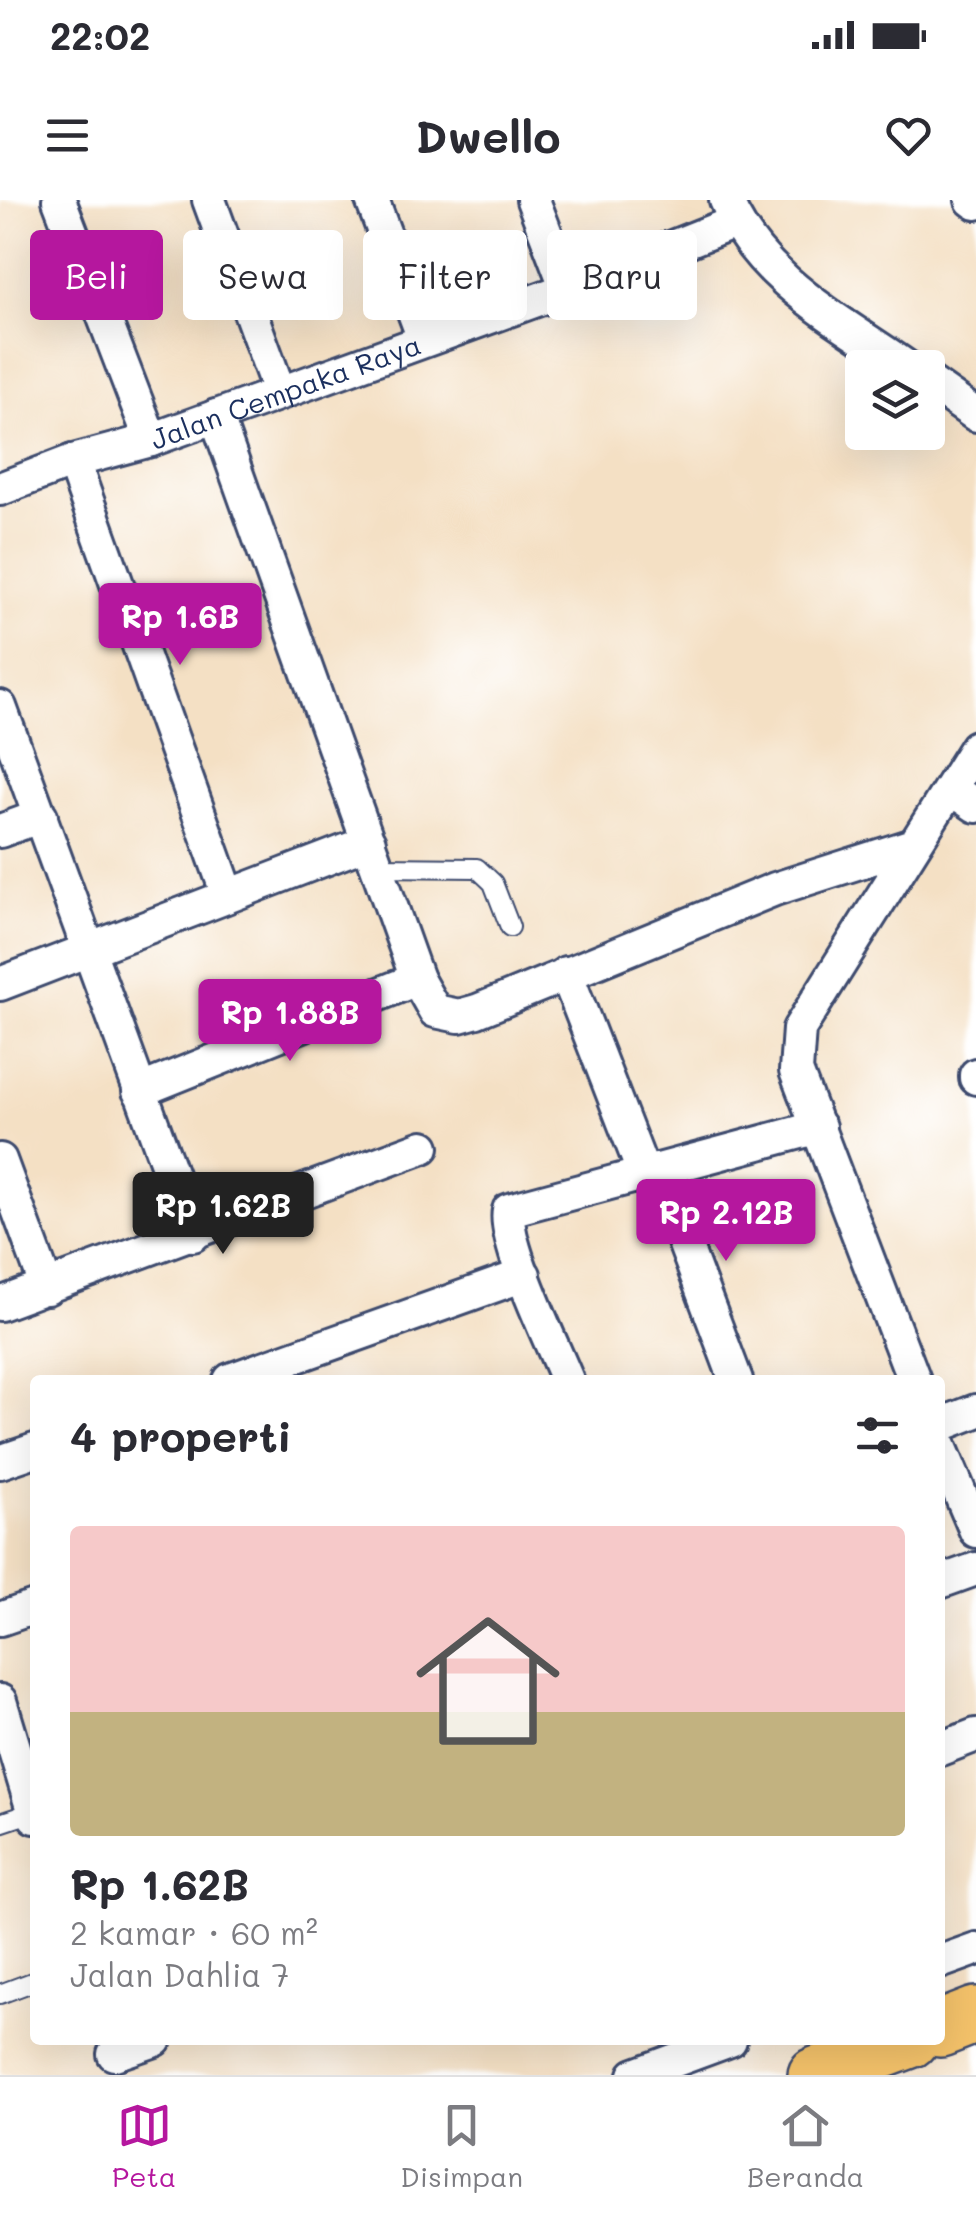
<!DOCTYPE html>
<html lang="id">
<meta charset="utf-8">
<style>
:root{--surface:#fff;--page:#f2f2f3;--text:#2b2b33;--muted:#7c7c81;--line:#e1e1e2;--accent:#b5179e}
body{margin:0;font-family:Mali,sans-serif;background:var(--page);color:var(--text);height:100vh;display:flex;flex-direction:column;font-size:38px;white-space:nowrap}
*{box-sizing:border-box;margin:0}
p{font-size:32px;color:var(--muted)}
.icon{flex:none;width:55px;height:55px;fill:none;stroke:currentColor;stroke-width:2;stroke-linecap:round;stroke-linejoin:round}
.map{position:relative;flex:1;overflow:hidden}
.sheet{position:absolute;left:30px;top:1175px;width:915px;height:670px;display:flex;flex-direction:column;background:var(--surface);border-radius:10px;box-shadow:0 10px 40px #0002}
.sheet>*{flex:none}
.banner{position:absolute;left:30px;top:30px;width:918px;height:90px;display:flex;gap:20px}
.controls{position:absolute;left:845px;top:150px;display:grid;gap:20px}
.controls a{display:grid;place-items:center;width:100px;height:100px;border-radius:10px;background:var(--surface);box-shadow:0 10px 40px #0002;font-size:50px}
.price{position:absolute;translate:-50% -85px;padding:0 22px;border-radius:10px;background:var(--accent);color:#fff;font-size:32px;line-height:65px;filter:drop-shadow(0 2px 5px #0008)}
.price::after{content:'';position:absolute;left:50%;top:60px;width:30px;height:22px;margin-left:-15px;background:inherit;clip-path:polygon(0 0,100% 0,50% 100%)}
.price.on{background:#222;color:#fff}
ul{padding:0;list-style:none}
li{display:grid;align-content:center;gap:20px;height:530px;padding:0 40px}
li+li{border-top:2px solid var(--line)}
li span{display:grid;place-items:center;height:310px;border-radius:10px;color:#555}
li>.icon{margin-inline-start:auto}
span .icon{width:180px;height:180px;fill:#fffc;stroke-width:1}
li b{font-size:42px}
h2{display:flex;justify-content:space-between;align-items:center;height:120px;padding:0 40px;font-size:42px}
.chip{padding:0 35px;border-radius:10px;background:var(--surface);box-shadow:0 10px 40px #0002;font-size:35px;line-height:90px}
.chip.on{background:var(--accent);color:#fff}
.status{display:flex;justify-content:space-between;align-items:center;height:70px;padding:0 50px;background:var(--surface);direction:ltr}
.status svg{height:28px;fill:currentColor}
header{display:flex;justify-content:space-between;align-items:center;height:130px;padding:0 40px;background:var(--surface);font-size:45px;font-weight:700}
.tabs{display:flex;justify-content:space-around;align-items:center;height:140px;border-top:2px solid var(--line);background:var(--surface);font-size:28px;color:var(--muted)}
.tabs a{display:grid;justify-items:center;gap:5px}
.tabs .on{color:var(--accent)}
.map>svg:first-child{display:block}
.lines{fill:none;stroke-linecap:round;stroke-linejoin:round}
.lane-casing{stroke:#3c4a6d;stroke-width:22}
.street-casing{stroke:#3c4a6d;stroke-width:38}
.highway-casing{stroke:#3c4a6d;stroke-width:60}
.lane{stroke:#fff;stroke-width:18}
.street{stroke:#fff;stroke-width:32}
.highway{stroke:#f4c26a;stroke-width:55}
.labels{text-anchor:middle;dominant-baseline:central;stroke-width:8;stroke-linejoin:round;paint-order:stroke}
.street-label{font-size:28px;fill:#1b2f5e;stroke:#fff}
</style>
<div class="status"><b>22:02</b><svg viewBox="0 0 49 12"><path d="M0 12V9h3v3zM5 12V6h3v6zM10 12V3h3v9zM15 12V0h3v12zM26 1h20v11H26zM47 4h2v5h-2z"/></svg></div>
<header><svg class="icon" aria-label="menu" viewBox="0 0 24 24"><path d="M4 6h16M4 12h16M4 18h16"/></svg>Dwello<svg class="icon" aria-label="heart" viewBox="0 0 24 24"><path d="M12 20l-8-8c-3-5 5-10 8-4 3-6 11-1 8 4z"/></svg></header>
<div class="map">
<svg width="976" height="1875" viewBox="0 0 976 1875">
<rect width="100%" height="100%" fill="#fff"/>
<filter id="ink" filterUnits="userSpaceOnUse"><feTurbulence type="fractalNoise" baseFrequency=".01" numOctaves="2"/><feDisplacementMap in="SourceGraphic" scale="20" xChannelSelector="R" yChannelSelector="G"/><feConvolveMatrix kernelMatrix="1 2 1 2 8 2 1 2 1" color-interpolation-filters="sRGB"/></filter>
<filter id="wash" filterUnits="userSpaceOnUse"><feTurbulence type="fractalNoise" baseFrequency=".0048" numOctaves="4" result="noise"/><feDisplacementMap in="SourceGraphic" scale="40" xChannelSelector="R" yChannelSelector="G"/><feGaussianBlur stdDeviation="2.25" result="paint"/><feColorMatrix in="noise" values="0 0 0 0 0 0 0 0 0 0 0 0 0 0 0 0 0 1.4 0 .05"/><feComposite in="paint" operator="in"/></filter>
<g filter="url(#wash)">
<rect width="100%" height="100%" fill="#f4e0c4"/>
</g>
<g filter="url(#ink)">
<g class="lines">
<defs>
<path id="lane" d="M378 667 477 668 493 683 510 727
M0 1623 33 1612
M0 1794 35 1781"/>
<g id="street">
<path d="M59 0 151 240"/>
<path d="M209 0 279 191"/>
<path d="M372 0 424 139"/>
<path d="M533 0 567 89"/>
<path d="M726 0C758 79 841 121 908 168"/>
<path d="M972 0 976 3"/>
<path d="M928 181 976 215"/>
<path d="M216 216 417 779 435 811 459 816 477 811 775 689 910 646"/>
<path d="M73 261 228 695"/>
<path id="s1" d="M0 289 73 261 151 240 567 89 735 22"/>
<path d="M0 507 193 1035"/>
<path d="M951 589 976 606"/>
<path d="M0 631 41 616"/>
<path d="M566 773 644 974"/>
<path d="M0 784 369 642"/>
<path d="M976 875V878"/>
<path d="M139 891 417 779"/>
<path d="M0 960 47 1088"/>
<path d="M657 970 736 1180"/>
<path d="M0 1104 423 947"/>
<path d="M230 1180 524 1075"/>
<path d="M567 1180C553 1145 502 1042 509 1010L819 927"/>
<path d="M914 1180 796 871 799 829 976 547"/>
<path d="M940 1225 976 1211"/>
<path d="M940 1246 976 1331"/>
<path d="M0 1262 35 1250"/>
<path d="M940 1382 976 1369"/>
<path d="M0 1419 35 1407"/>
<path d="M0 1501 35 1617"/>
<path d="M940 1549 976 1535"/>
<path d="M940 1762 976 1749"/>
<path d="M114 1854 155 1840"/>
<path d="M635 1875 730 1840"/>
</g>
<path id="highway" d="M940 1829 976 1815
M816 1875 910 1840"/>
</defs>
<use href="#lane" class="lane-casing"/>
<use href="#street" class="street-casing"/>
<use href="#highway" class="highway-casing"/>
<use href="#lane" class="lane"/>
<use href="#street" class="street"/>
<use href="#highway" class="highway"/>
</g>
</g>
<g class="labels">
<g class="street-label">
<text stroke="none"><textPath href="#s1" startOffset="302">Jalan Cempaka Raya</textPath></text>
</g>
</g>
</svg>
<div class="controls">
<a><svg class="icon" aria-label="layers" viewBox="0 0 24 24"><path d="M12 4l9 5-9 5-9-5zM3 14l9 5 9-5"/></svg></a>
</div>
<b class="price" style="left:180px;top:468px">Rp 1.6B</b>
<b class="price" style="left:290px;top:864px">Rp 1.88B</b>
<b class="price on" style="left:223px;top:1057px">Rp 1.62B</b>
<b class="price" style="left:726px;top:1064px">Rp 2.12B</b>
<div class="banner">
<a class="chip on">Beli</a>
<a class="chip">Sewa</a>
<a class="chip">Filter</a>
<a class="chip">Baru</a>
</div>
<section class="sheet">
<h2>4 properti<svg class="icon" aria-label="filters" viewBox="0 0 24 24"><path d="M4 7h16M4 17h16"/><circle cx="9" cy="7" r="2"/><circle cx="15" cy="17" r="2"/></svg></h2>
<ul>
<li><span style="background:linear-gradient(#f6c9c9 60%,#c2b280 0)"><svg class="icon" aria-label="home" viewBox="0 0 24 24"><path d="M3 11l9-7 9 7M6 9v11h12V9"/></svg></span><div><b>Rp 1.62B</b><p>2 kamar · 60 m²</p><p>Jalan Dahlia 7</p></div></li>
</ul>
</section>
</div>
<nav class="tabs">
<a class="on"><svg class="icon" aria-label="map" viewBox="0 0 24 24"><path d="M3 6l6-2 6 2 6-2v14l-6 2-6-2-6 2zM9 4v14M15 6v14"/></svg>Peta</a>
<a><svg class="icon" aria-label="saved" viewBox="0 0 24 24"><path d="M7 4h10v16l-5-4-5 4z"/></svg>Disimpan</a>
<a><svg class="icon" aria-label="home" viewBox="0 0 24 24"><path d="M3 11l9-7 9 7M6 9v11h12V9"/></svg>Beranda</a>
</nav>
